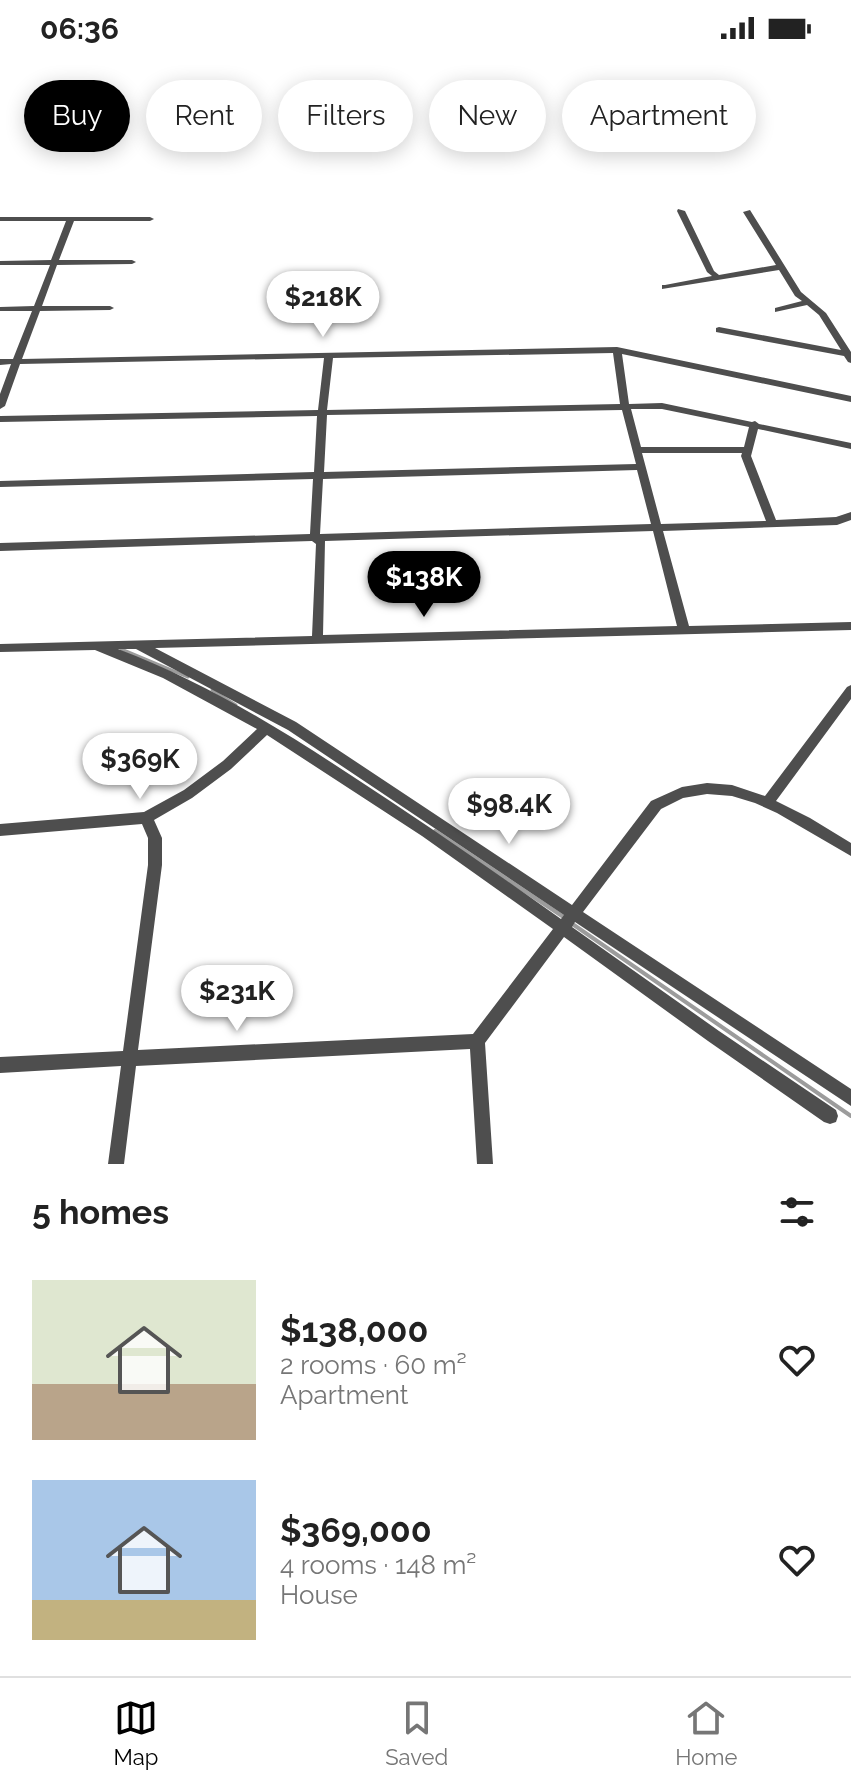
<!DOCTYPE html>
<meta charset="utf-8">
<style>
:root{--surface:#fff;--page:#f2f2f2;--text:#222;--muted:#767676;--line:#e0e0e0;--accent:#000}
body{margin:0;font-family:Raleway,sans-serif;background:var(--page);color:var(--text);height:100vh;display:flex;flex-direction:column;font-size:30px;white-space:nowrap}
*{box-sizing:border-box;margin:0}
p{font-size:26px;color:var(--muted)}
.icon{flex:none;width:44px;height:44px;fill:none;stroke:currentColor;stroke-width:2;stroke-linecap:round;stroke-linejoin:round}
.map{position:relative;height:1108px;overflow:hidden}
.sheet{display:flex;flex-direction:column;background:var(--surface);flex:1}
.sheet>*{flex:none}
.guide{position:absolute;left:24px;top:24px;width:804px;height:72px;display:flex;gap:16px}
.price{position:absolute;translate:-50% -68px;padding:0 18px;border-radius:28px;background:#fff;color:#222;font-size:26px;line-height:52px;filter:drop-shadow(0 2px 4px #0008)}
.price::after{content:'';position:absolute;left:50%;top:48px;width:24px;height:18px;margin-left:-12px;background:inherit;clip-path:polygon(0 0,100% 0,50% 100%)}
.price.current{background:var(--accent);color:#fff}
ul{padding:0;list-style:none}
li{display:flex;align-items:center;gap:24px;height:200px;padding:0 32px}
li span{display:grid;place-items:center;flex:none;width:224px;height:160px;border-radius:0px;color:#555}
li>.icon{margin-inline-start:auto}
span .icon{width:96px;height:96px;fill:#fffc;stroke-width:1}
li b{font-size:34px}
h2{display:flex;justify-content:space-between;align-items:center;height:96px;padding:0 32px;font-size:34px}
.chip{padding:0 28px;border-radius:36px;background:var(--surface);box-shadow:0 4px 20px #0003;font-size:28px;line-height:72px}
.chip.current{background:var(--accent);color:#fff}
.status{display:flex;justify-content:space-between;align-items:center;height:56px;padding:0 40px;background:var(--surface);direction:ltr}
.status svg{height:22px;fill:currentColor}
.menu{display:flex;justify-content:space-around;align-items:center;height:112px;border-top:2px solid var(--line);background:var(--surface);font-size:22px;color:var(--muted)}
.menu a{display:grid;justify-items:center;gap:4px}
.menu .current{color:var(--accent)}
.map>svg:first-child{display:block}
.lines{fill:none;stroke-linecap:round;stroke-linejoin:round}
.stream-far1{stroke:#9c9c9c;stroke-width:3}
.stream{stroke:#9c9c9c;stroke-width:4}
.minor{fill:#4e4e4e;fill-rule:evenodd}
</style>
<div class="status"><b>06:36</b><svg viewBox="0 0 49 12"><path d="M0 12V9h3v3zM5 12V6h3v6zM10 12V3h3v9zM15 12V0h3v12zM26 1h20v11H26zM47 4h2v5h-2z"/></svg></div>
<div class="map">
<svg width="851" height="1108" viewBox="0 0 851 1108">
<rect width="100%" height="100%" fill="#fff"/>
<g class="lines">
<path class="stream-far1" d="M121 593 188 621
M212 634 236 649"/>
<path class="stream" d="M435 775 565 862
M571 867 851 1060"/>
<path class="minor" d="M678 153 685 155 714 215 719 219 776 209 743 156 750 154 801 236 826 257 851 296V307L848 306 844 300 716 276V272L719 271 841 294 819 259 807 249 775 256V252L802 245 795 240 779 214 662 233V229H665L712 220 707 216 677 155Z
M0 161H150L154 163 150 165H74L59 204H132L136 206 132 208 57 209 42 250H110L114 252 110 254 40 255 22 303 617 291 851 340V346L622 298 629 348 662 347 752 366 755 365 759 368 851 387V393L758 373 751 400 776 464 836 461 851 456V464L837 469 663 475 689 570 851 566V574L155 592 296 666 572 849 651 745 682 731 707 727 732 729 765 740 847 631 851 629V643L776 745 810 762 851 787V800L777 757 755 747 732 740 707 738 683 742 661 753 583 856 851 1033V1050L575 866 572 871 719 975 836 1054 838 1060 836 1066 830 1068 824 1066 708 985 564 881 485 987 493 1108H477L470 993 136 1010 124 1108H108L121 1010 0 1017V1001L123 995 148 809V782L142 768 0 780V768L144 756 184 734 223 705 257 673 163 622 95 594 0 596V588L312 580 316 488 312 485 0 495V487L310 478 313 423 0 431V425L314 416 317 360 0 366V360L318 354 324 302 20 308 5 350 0 353V338L11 308 0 309V303H13L32 255H0V251L34 250 50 209H0V205L51 204 66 165H0ZM613 297 620 348 327 354 333 302ZM631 353H662L749 371 744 391H641ZM622 354 636 408 324 416 327 359ZM642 397H742L741 400 766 465 661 468ZM637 414 651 468 320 478 323 423ZM653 475 677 570 323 579 325 485ZM118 593H136L288 674 564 859 561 863C491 813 421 765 349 718 276 670 200 624 118 593ZM267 679 422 780 553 873 473 978 138 994 162 809V782L154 764 192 742 231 713Z"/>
</g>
</svg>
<b class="price" style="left:323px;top:283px">$218K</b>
<b class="price current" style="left:424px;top:563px">$138K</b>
<b class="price" style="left:140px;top:745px">$369K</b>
<b class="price" style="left:509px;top:790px">$98.4K</b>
<b class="price" style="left:237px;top:977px">$231K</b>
<div class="guide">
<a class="chip current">Buy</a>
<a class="chip">Rent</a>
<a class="chip">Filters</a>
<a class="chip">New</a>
<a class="chip">Apartment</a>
</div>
</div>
<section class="sheet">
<h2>5 homes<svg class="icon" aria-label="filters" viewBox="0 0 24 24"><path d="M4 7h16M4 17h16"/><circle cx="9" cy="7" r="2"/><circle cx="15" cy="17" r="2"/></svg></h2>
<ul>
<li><span style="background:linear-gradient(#dfe7d0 65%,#b9a48a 0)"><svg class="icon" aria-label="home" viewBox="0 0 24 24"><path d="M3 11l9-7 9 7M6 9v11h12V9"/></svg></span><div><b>$138,000</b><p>2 rooms · 60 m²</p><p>Apartment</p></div><svg class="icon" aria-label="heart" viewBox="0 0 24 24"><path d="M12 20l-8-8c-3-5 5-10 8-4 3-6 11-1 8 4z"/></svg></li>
<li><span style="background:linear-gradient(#a9c7e8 75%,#c2b280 0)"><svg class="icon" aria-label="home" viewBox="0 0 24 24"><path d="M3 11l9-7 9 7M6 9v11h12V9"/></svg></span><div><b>$369,000</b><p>4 rooms · 148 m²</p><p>House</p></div><svg class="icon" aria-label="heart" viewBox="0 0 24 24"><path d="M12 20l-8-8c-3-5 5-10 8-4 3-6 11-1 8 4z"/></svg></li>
</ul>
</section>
<nav class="menu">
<a class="current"><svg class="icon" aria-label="map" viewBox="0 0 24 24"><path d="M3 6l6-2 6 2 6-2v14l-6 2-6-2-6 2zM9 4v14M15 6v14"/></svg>Map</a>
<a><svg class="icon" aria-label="saved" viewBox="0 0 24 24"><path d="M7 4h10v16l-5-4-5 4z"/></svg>Saved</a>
<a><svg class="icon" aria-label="home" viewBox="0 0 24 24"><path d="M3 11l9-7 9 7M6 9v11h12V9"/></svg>Home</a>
</nav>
